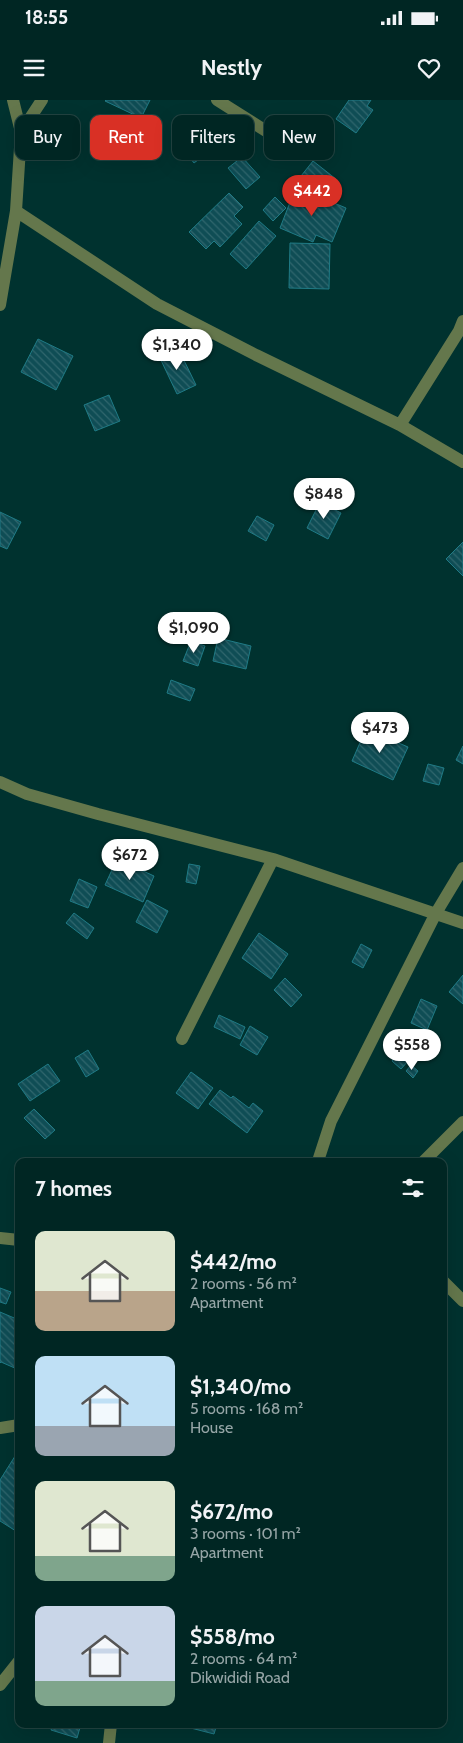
<!DOCTYPE html>
<meta charset="utf-8">
<style>
:root{--surface:#002623;--page:#0e3230;--text:#f1f3f6;--muted:#95a5a6;--line:#224341;--accent:#d93025}
body{margin:0;font-family:Cabin,sans-serif;background:var(--page);color:var(--text);height:100vh;display:flex;flex-direction:column;font-size:19px;white-space:nowrap}
*{box-sizing:border-box;margin:0}
p{font-size:16px;color:var(--muted)}
.icon{flex:none;width:28px;height:28px;fill:none;stroke:currentColor;stroke-width:2;stroke-linecap:round;stroke-linejoin:round}
.map{position:relative;flex:1;overflow:hidden}
.panel{position:absolute;left:15px;top:1058px;width:432px;height:570px;display:flex;flex-direction:column;background:var(--surface);border-radius:10px;box-shadow:0 5px 20px #0002,0 0 0 1px var(--line)}
.panel>*{flex:none}
.top-card{position:absolute;left:15px;top:15px;width:434px;height:45px;display:flex;gap:10px}
.price{position:absolute;translate:-50% -42px;padding:0 11px;border-radius:18px;background:#fff;color:#222;font-size:16px;line-height:32px;filter:drop-shadow(0 1px 2px #0008)}
.price::after{content:'';position:absolute;left:50%;top:30px;width:15px;height:11px;margin-left:-8px;background:inherit;clip-path:polygon(0 0,100% 0,50% 100%)}
.price.current{background:var(--accent);color:#fff}
ul{padding:0;list-style:none}
li{display:flex;align-items:center;gap:15px;height:125px;padding:0 20px}
li span{display:grid;place-items:center;flex:none;width:140px;height:100px;border-radius:10px;color:#555}
li>.icon{margin-inline-start:auto}
span .icon{width:60px;height:60px;fill:#fffc;stroke-width:1}
li b{font-size:21px}
h2{display:flex;justify-content:space-between;align-items:center;height:60px;padding:0 20px;font-size:21px}
.pill{padding:0 18px;border-radius:10px;background:var(--surface);box-shadow:0 5px 20px #0002,0 0 0 1px var(--line);font-size:18px;line-height:45px}
.pill.current{background:var(--accent);color:#fff}
.status{display:flex;justify-content:space-between;align-items:center;height:35px;padding:0 25px;background:var(--surface);direction:ltr}
.status svg{height:14px;fill:currentColor}
header{display:flex;justify-content:space-between;align-items:center;height:65px;padding:0 20px;background:var(--surface);font-size:22px;font-weight:700}
.map>svg:first-child{display:block}
.building{fill:url(#building-back-hatch);stroke:#1f7b86}
.lines{fill:none;stroke-linecap:round;stroke-linejoin:round}
.minor{stroke:#64774c;stroke-width:12}
</style>
<div class="status"><b>18:55</b><svg viewBox="0 0 49 12"><path d="M0 12V9h3v3zM5 12V6h3v6zM10 12V3h3v9zM15 12V0h3v12zM26 1h20v11H26zM47 4h2v5h-2z"/></svg></div>
<header><svg class="icon" aria-label="menu" viewBox="0 0 24 24"><path d="M4 6h16M4 12h16M4 18h16"/></svg>Nestly<svg class="icon" aria-label="heart" viewBox="0 0 24 24"><path d="M12 20l-8-8c-3-5 5-10 8-4 3-6 11-1 8 4z"/></svg></header>
<div class="map">
<svg width="463" height="1643" viewBox="0 0 463 1643">
<defs>
<pattern id="building-back-hatch" width="6" height="6" patternUnits="userSpaceOnUse" patternTransform="scale(1.25)"><rect width="6" height="6" fill="#0f4d55"/><path d="M-1 5l2 2M0 0l6 6M5-1l2 2" fill="none" stroke="#30666d"/></pattern>
</defs>
<rect width="100%" height="100%" fill="#00322f"/>
<path class="building" d="M106 0H150L141 18 105 1Z
M349 0H371L367 6 373 10 356 33 336 19Z
M195 37 207 53 194 63 182 47Z
M242 57 260 77 246 89 228 68Z
M313 61 336 79 324 94 301 76Z
M296 87 346 108 332 142 316 135 313 142 280 128Z
M229 93 243 107 234 116 242 124 220 147 214 141 206 149 189 132Z
M275 97 286 108 273 121 263 110Z
M259 121 276 136 246 169 230 154Z
M290 143 330 144 329 189 289 188Z
M38 239 73 256 56 290 21 272Z
M178 248 196 285 177 294 159 256Z
M109 295 120 321 95 331 84 305Z
M320 402 341 413 328 439 307 428Z
M0 412 21 422 7 449 0 446Z
M257 416 274 425 266 441 248 431Z
M463 442V476L446 459Z
M218 538 251 546 246 569 213 561Z
M191 541 205 546 198 566 183 561Z
M171 580 195 589 190 601 167 593Z
M366 629 408 647 393 680 352 661Z
M463 646V664L456 660Z
M428 664 444 668 439 685 423 681Z
M117 759 154 776 143 802 105 785Z
M189 764 200 766 196 784 186 782Z
M79 779 97 787 88 808 70 801Z
M147 800 168 811 157 833 136 822Z
M74 813 94 828 87 839 66 823Z
M259 833 288 854 271 879 242 858Z
M361 844 372 850 363 868 352 862Z
M463 875V904L449 892Z
M285 878 302 895 291 907 274 890Z
M421 899 437 906 427 930 411 923Z
M219 915 245 927 240 939 214 927Z
M250 926 268 937 257 955 240 945Z
M88 950 99 969 86 977 75 958Z
M399 952 409 960 401 969 392 961Z
M48 964 60 981 30 1001 18 984Z
M411 965 418 971 413 978 406 971Z
M191 972 213 988 198 1009 176 993Z
M220 990 231 998 233 996 249 1008 253 1003 263 1011 247 1033 209 1004Z
M34 1009 55 1030 45 1039 24 1018Z
M0 1188 11 1192 6 1204 0 1202Z
M0 1212 19 1220V1265L17 1269 1 1262 0 1263Z
M17 1353 19 1354V1433L0 1421V1380Z
M53 1624H81L77 1638 51 1630Z
M184 1624H217L214 1634 183 1626Z"/>
<g class="lines">
<path class="minor" d="M13 0 21 32
M217 0 288 45
M16 111 157 204 256 255 400 325 459 231 463 221
M0 205 16 111 21 32 42 0
M400 325 463 362
M0 682 27 694 98 714 273 759 463 823
M182 939 273 759
M318 1061 331 1021 436 813 463 768
M424 1061 463 1022
M0 1138 19 1140
M444 1182 463 1201
M0 1328 19 1325
M0 1585 19 1561
M109 1643 111 1624"/>
</g>
</svg>
<b class="price current" style="left:312px;top:117px">$442</b>
<b class="price" style="left:177px;top:271px">$1,340</b>
<b class="price" style="left:324px;top:420px">$848</b>
<b class="price" style="left:194px;top:554px">$1,090</b>
<b class="price" style="left:380px;top:654px">$473</b>
<b class="price" style="left:130px;top:781px">$672</b>
<b class="price" style="left:412px;top:971px">$558</b>
<div class="top-card">
<a class="pill">Buy</a>
<a class="pill current">Rent</a>
<a class="pill">Filters</a>
<a class="pill">New</a>
</div>
<section class="panel">
<h2>7 homes<svg class="icon" aria-label="filters" viewBox="0 0 24 24"><path d="M4 7h16M4 17h16"/><circle cx="9" cy="7" r="2"/><circle cx="15" cy="17" r="2"/></svg></h2>
<ul>
<li><span style="background:linear-gradient(#dfe7d0 60%,#b9a48a 0)"><svg class="icon" aria-label="home" viewBox="0 0 24 24"><path d="M3 11l9-7 9 7M6 9v11h12V9"/></svg></span><div><b>$442/mo</b><p>2 rooms · 56 m²</p><p>Apartment</p></div></li>
<li><span style="background:linear-gradient(#bfe0f5 70%,#9aa5b1 0)"><svg class="icon" aria-label="home" viewBox="0 0 24 24"><path d="M3 11l9-7 9 7M6 9v11h12V9"/></svg></span><div><b>$1,340/mo</b><p>5 rooms · 168 m²</p><p>House</p></div></li>
<li><span style="background:linear-gradient(#dfe7d0 75%,#7fa58c 0)"><svg class="icon" aria-label="home" viewBox="0 0 24 24"><path d="M3 11l9-7 9 7M6 9v11h12V9"/></svg></span><div><b>$672/mo</b><p>3 rooms · 101 m²</p><p>Apartment</p></div></li>
<li><span style="background:linear-gradient(#c9d6e8 75%,#7fa58c 0)"><svg class="icon" aria-label="home" viewBox="0 0 24 24"><path d="M3 11l9-7 9 7M6 9v11h12V9"/></svg></span><div><b>$558/mo</b><p>2 rooms · 64 m²</p><p>Dikwididi Road</p></div></li>
</ul>
</section>
</div>
